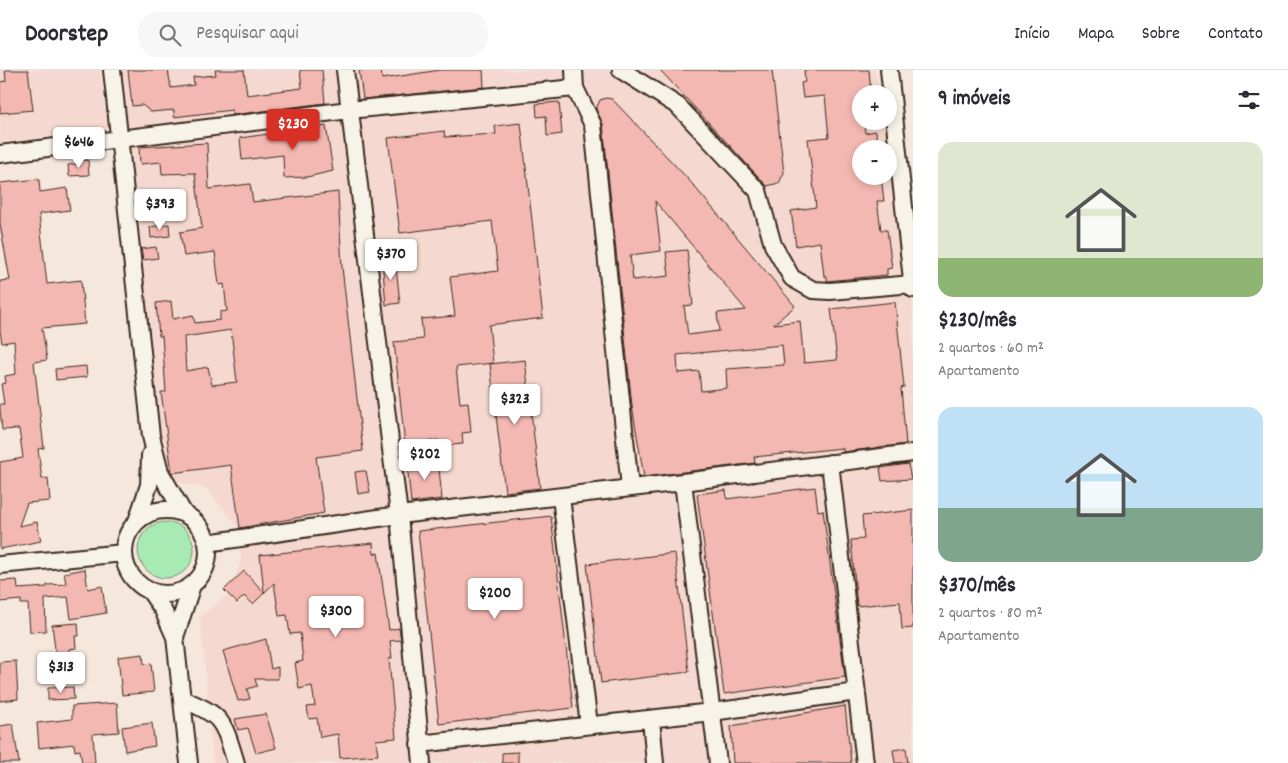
<!DOCTYPE html>
<html lang="pt">
<meta charset="utf-8">
<style>
:root{--surface:#fff;--page:#f7f7f7;--text:#2b2b33;--muted:#7c7c81;--line:#e1e1e2;--accent:#d93025}
body{margin:0;font-family:Dekko,sans-serif;background:var(--page);color:var(--text);height:100vh;display:flex;flex-direction:column;font-size:19px;white-space:nowrap}
*{box-sizing:border-box;margin:0}
p{font-size:16px;color:var(--muted)}
.icon{flex:none;width:28px;height:28px;fill:none;stroke:currentColor;stroke-width:2;stroke-linecap:round;stroke-linejoin:round}
.map{position:relative;flex:1;overflow:hidden}
.drawer{display:flex;flex-direction:column;background:var(--surface);width:375px}
.drawer>*{flex:none}
.fabs{position:absolute;left:852px;top:15px;display:grid;gap:10px}
.fabs a{display:grid;place-items:center;width:45px;height:45px;border-radius:50%;background:var(--surface);box-shadow:0 2px 8px #0003;font-size:25px}
.price{position:absolute;translate:-50% -42px;padding:0 11px;border-radius:5px;background:#fff;color:#222;font-size:16px;line-height:32px;filter:drop-shadow(0 1px 2px #0008)}
.price::after{content:'';position:absolute;left:50%;top:30px;width:15px;height:11px;margin-left:-8px;background:inherit;clip-path:polygon(0 0,100% 0,50% 100%)}
.price.current{background:var(--accent);color:#fff}
ul{padding:0;list-style:none}
li{display:grid;align-content:center;gap:10px;height:265px;padding:0 25px}
li span{display:grid;place-items:center;height:155px;border-radius:15px;color:#555}
li>.icon{margin-inline-start:auto}
span .icon{width:90px;height:90px;fill:#fffc;stroke-width:1}
li b{font-size:21px}
h2{display:flex;justify-content:space-between;align-items:center;height:60px;padding:0 25px;font-size:21px}
header{display:flex;align-items:center;gap:30px;box-sizing:border-box;height:70px;padding:0 25px;background:var(--surface);border-bottom:1px solid var(--line)}
header strong{font-size:24px}
nav{display:flex;gap:28px;margin-inline-start:auto;font-size:18px}
.search{width:350px;height:45px;background:var(--page);display:flex;align-items:center;gap:12px;box-sizing:border-box;padding:0 18px;border-radius:20px;color:var(--muted);font-size:19px}
main{display:flex;flex:1;min-height:0}
.map>svg:first-child{display:block}
.built{fill:#f5d9d0;fill-rule:evenodd}
.green{fill:#a8eab3;stroke:#728a68}
.building{fill:#f4b8b2;stroke:#3b2a1e;fill-rule:evenodd}
.lines{fill:none;stroke-linecap:round;stroke-linejoin:round}
.minor-casing{stroke:#3b2a1e;stroke-width:20}
.minor{stroke:#f7f3e8;stroke-width:16}
</style>
<header>
<strong>Doorstep</strong>
<div class="search"><svg class="icon" aria-label="search" viewBox="0 0 24 24"><circle cx="10" cy="10" r="6"/><path d="M15 15l6 6"/></svg>Pesquisar aqui</div>
<nav><a>Início</a><a>Mapa</a><a>Sobre</a><a>Contato</a></nav>
</header>
<main>
<div class="map">
<svg width="913" height="693" viewBox="0 0 913 693">
<rect width="100%" height="100%" fill="#f6e7dd"/>
<filter id="ink" filterUnits="userSpaceOnUse"><feTurbulence type="fractalNoise" baseFrequency=".02" numOctaves="2"/><feDisplacementMap in="SourceGraphic" scale="10" xChannelSelector="R" yChannelSelector="G"/><feConvolveMatrix kernelMatrix="1 2 1 2 8 2 1 2 1" color-interpolation-filters="sRGB"/></filter>
<g filter="url(#ink)">
<path class="built" d="M0 0H100L109 58 0 73Z
M116 0H875L880 24H861V51H886L913 176V693H213L200 546 226 526 241 492 238 457 207 419 165 409ZM861 79H889V106H861Z"/>
<path class="green" d="M138 480a28 28 0 1 1 56 0a28 28 0 1 1-56 0Z"/>
<path class="building" d="M5 0H28L33 40 0 43V12L6 11Z
M128 0H168L171 18 194 15 193 7 216 5 215 0H244L247 25 302 18 300 0H322L325 33 232 45V40L174 47V40L151 42 142 35 132 36Z
M359 0H381L382 9 440 0H483L484 17 363 29Z
M660 0H772L784 103 779 113 767 116Z
M804 0H869L871 24H861V51H864L865 63 876 61 878 79H861V106H881L884 131H877L881 160H887L892 198 887 199V205L827 211V206H824L820 172 796 176 791 141 816 137 808 69 829 67 825 26 803 28 801 13 805 12Z
M606 28 612 29 688 109 795 236 774 254 800 251 804 293 837 290 831 239 895 232 904 317 901 318 906 374 843 382V378L754 387 755 393 644 407 632 336 603 54 596 39 600 30ZM655 131 746 240 717 243 719 261 688 265 684 236 693 235 687 180 666 182 669 206 633 210 630 185 661 181ZM782 275 784 295 726 299 727 318 701 321 699 301 678 303 677 285Z
M559 32 562 64 547 66 546 46 537 47 536 34Z
M521 53 543 248 489 255 493 293 456 297 460 333 468 332 471 362 462 363 463 374 439 376 438 370 405 375 394 272 423 269 421 249 455 246 450 207 498 201 492 151 400 163 388 68 444 61 445 67 496 64 495 56Z
M326 56 333 101 307 107 284 108 283 85 242 90 240 68Z
M207 73 209 119 250 114 253 132 338 122 342 197 363 381 316 387 324 443 240 458 231 395 172 403 161 322H166L162 266H159L156 233 171 231 173 249 193 245 195 253 220 250V242L227 241 224 214 219 215 215 182 184 186 180 162 202 158 195 103 162 104 161 92 140 94 139 77ZM231 260 237 312 212 315 208 297 186 301 184 267Z
M88 90 89 105 69 106 68 95 77 94V91Z
M39 109 40 122 67 118 70 140 39 144 47 214 81 210 85 254 42 258 47 290 34 292 44 378 38 379 42 409 48 408 50 431 27 433 19 456 37 452 41 471 0 479V392L23 388 19 359 2 360 0 339V334H4L1 314 6 313 5 306 16 304 14 271 2 273 0 261V211L10 210 0 154V113Z
M169 154 170 166 151 168 150 157Z
M156 177 158 188 143 190 141 179Z
M395 187 400 233 386 235 382 189Z
M525 290 540 418 505 422 490 294Z
M86 296 87 307 56 310 55 299Z
M438 388 442 429 411 433 407 393Z
M908 394 911 409 882 411 880 398Z
M362 401H366L370 422 358 424 355 402Z
M815 417 818 441 823 440 845 607 724 624 697 424 726 420 727 429Z
M913 440V558L902 559 900 532 857 536 851 470 864 469 862 446Z
M551 446 573 638 439 654 418 461Z
M373 473 374 484 378 483 389 560 399 558 401 570 390 571 392 588 389 589 396 668 376 670 378 685 340 688 338 664 320 667 317 648 309 649 307 637 315 636 312 616 299 619 295 593 303 591 300 563 290 564 287 545 279 546 274 513 253 534 244 526 237 533 224 520 244 501 264 522 260 485Z
M675 483 689 602 601 613 587 494Z
M85 499 88 519 102 516 106 543 71 549 68 527 45 529 46 561 30 562 28 534H21V530L0 532V511L17 510 18 519 47 517V515L66 514 64 503Z
M78 553 79 566H75L76 578 69 579 70 593 57 595 52 555Z
M266 569 271 599 278 597V609H255L257 616 247 619 250 629 238 631 223 581Z
M143 584 144 594 151 593 154 622 122 625 118 587Z
M16 591 18 629 0 631V592Z
M73 617 74 629 48 630V618Z
M117 633 119 662 93 664 95 693H82L80 680 75 681 74 674 39 678 37 653 72 649V636Z
M845 636 851 693H733L731 656Z
M266 644 276 678 256 683 248 658 238 660 235 649Z
M152 653 155 676 125 681 122 657Z
M13 654 19 693H0V656Z
M906 678 908 693H895L893 680Z
M518 682V693H502V683Z"/>
<g class="lines">
<defs>
<path id="minor" d="M112 0 151 366 160 402 184 444
M345 0 399 445 422 693
M574 0 575 18 593 55 630 418
M621 0 678 36 758 121 773 175 792 208 813 220 830 221 913 214
M889 0 913 219
M0 84 349 40 575 18
M830 393 865 693
M683 412 718 693
M561 427 589 655
M124 482a42 42 0 1 1 84 0a42 42 0 1 1-84 0Z
M137 451 149 415 150 385
M207 473 399 445 683 412 913 383
M0 495 124 483
M150 521 163 540 175 567 189 693
M175 567 192 515
M182 629C224 646 223 651 236 693
M651 649 655 693
M419 674 712 642 857 622"/>
</defs>
<use href="#minor" class="minor-casing"/>
<use href="#minor" class="minor"/>
</g>
</g>
</svg>
<div class="fabs">
<a>+</a>
<a>−</a>
</div>
<b class="price current" style="left:293px;top:81px">$230</b>
<b class="price" style="left:79px;top:99px">$646</b>
<b class="price" style="left:160px;top:161px">$393</b>
<b class="price" style="left:391px;top:211px">$370</b>
<b class="price" style="left:515px;top:356px">$323</b>
<b class="price" style="left:425px;top:411px">$202</b>
<b class="price" style="left:495px;top:550px">$200</b>
<b class="price" style="left:336px;top:568px">$300</b>
<b class="price" style="left:61px;top:624px">$313</b>
</div>
<section class="drawer">
<h2>9 imóveis<svg class="icon" aria-label="filters" viewBox="0 0 24 24"><path d="M4 7h16M4 17h16"/><circle cx="9" cy="7" r="2"/><circle cx="15" cy="17" r="2"/></svg></h2>
<ul>
<li><span style="background:linear-gradient(#dfe7d0 75%,#8fb573 0)"><svg class="icon" aria-label="home" viewBox="0 0 24 24"><path d="M3 11l9-7 9 7M6 9v11h12V9"/></svg></span><div><b>$230/mês</b><p>2 quartos · 60 m²</p><p>Apartamento</p></div></li>
<li><span style="background:linear-gradient(#bfe0f5 65%,#7fa58c 0)"><svg class="icon" aria-label="home" viewBox="0 0 24 24"><path d="M3 11l9-7 9 7M6 9v11h12V9"/></svg></span><div><b>$370/mês</b><p>2 quartos · 80 m²</p><p>Apartamento</p></div></li>
</ul>
</section>
</main>
